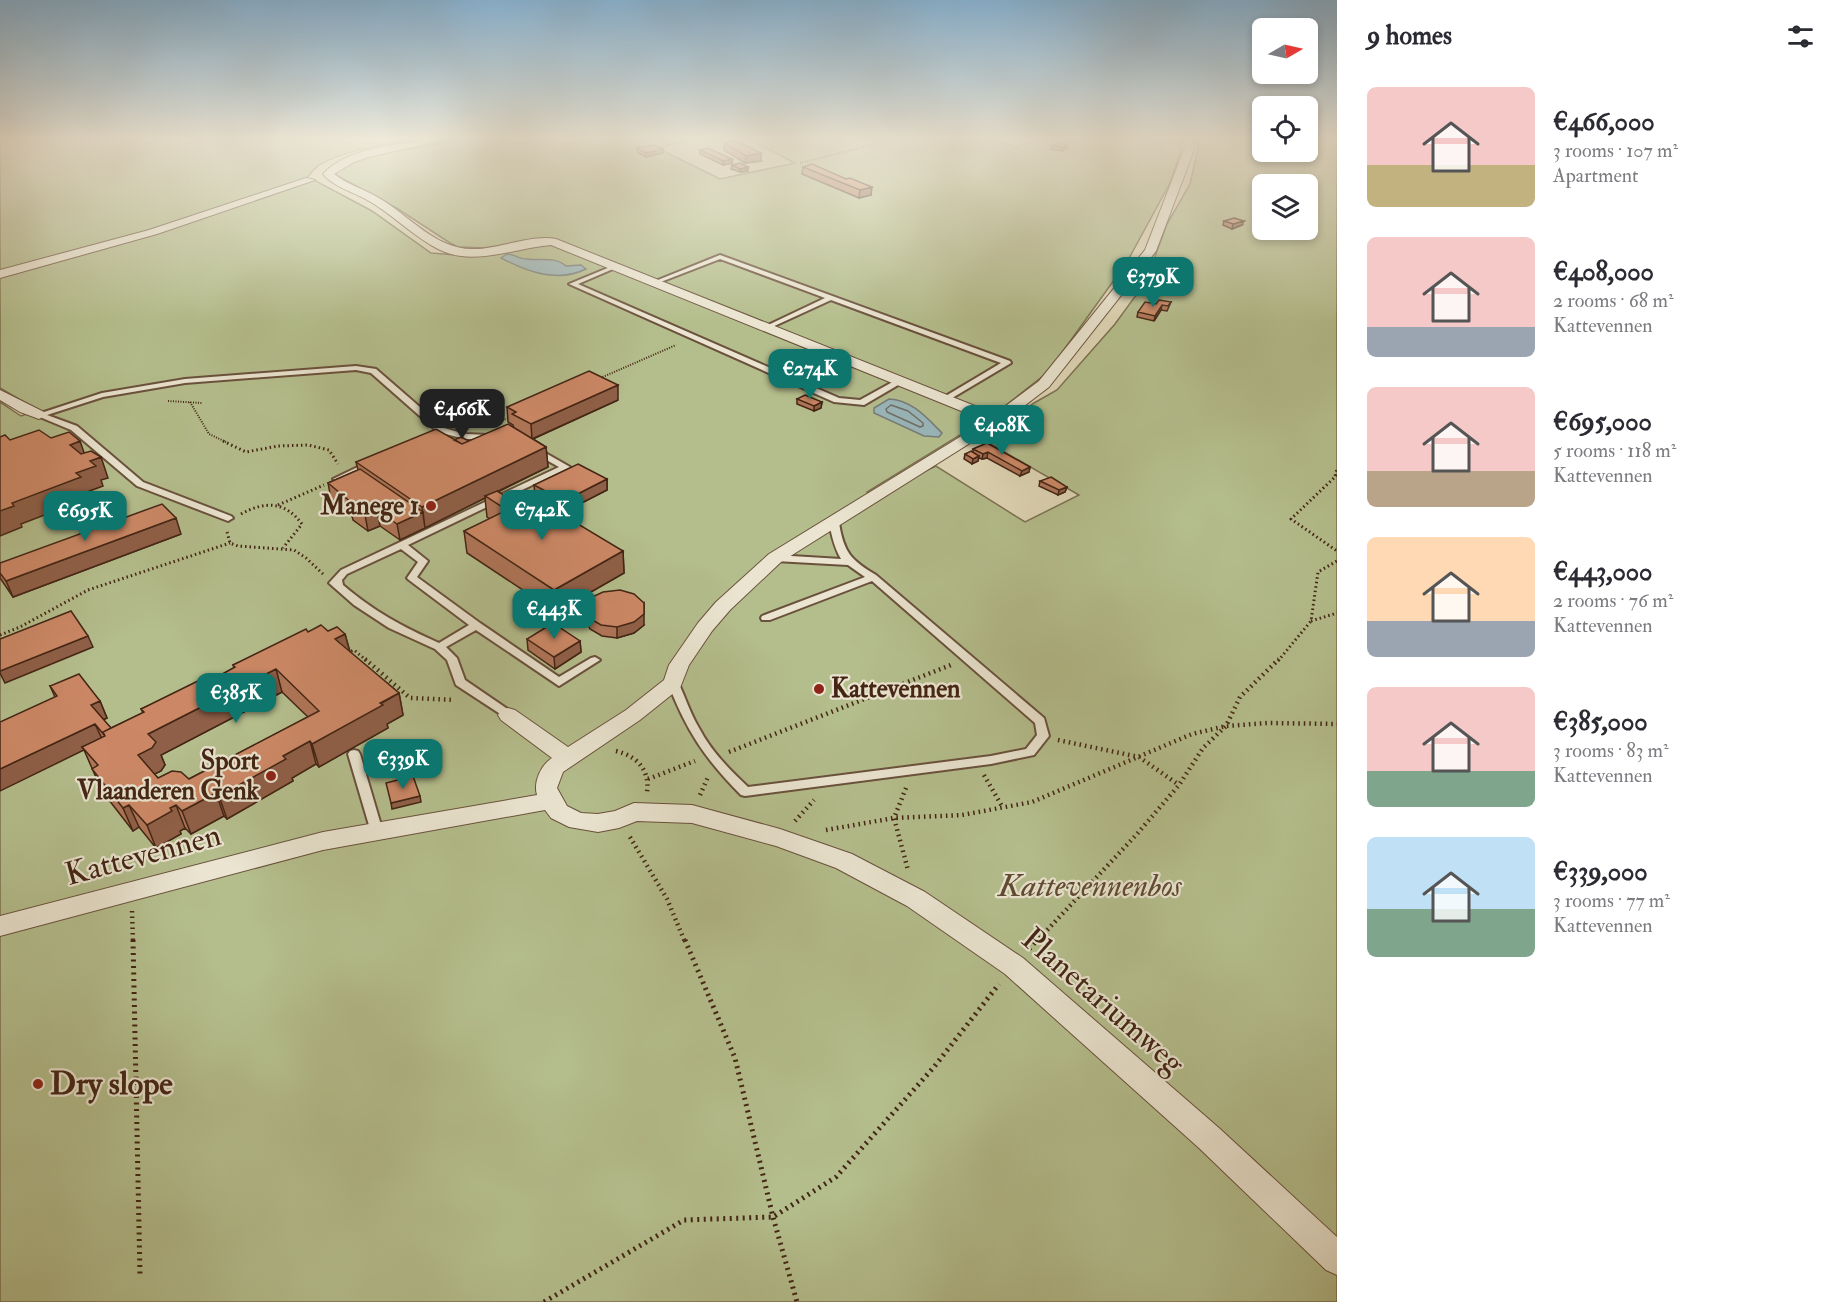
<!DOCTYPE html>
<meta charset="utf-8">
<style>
:root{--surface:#fff;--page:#f7f7f7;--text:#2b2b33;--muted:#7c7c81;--accent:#0f766e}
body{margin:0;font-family:"IM FELL Double Pica",serif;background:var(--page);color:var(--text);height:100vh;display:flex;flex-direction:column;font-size:22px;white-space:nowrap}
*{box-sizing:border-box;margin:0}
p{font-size:20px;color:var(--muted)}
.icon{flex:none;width:33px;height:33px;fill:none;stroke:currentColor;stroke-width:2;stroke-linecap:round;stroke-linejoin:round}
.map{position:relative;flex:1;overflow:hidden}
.drawer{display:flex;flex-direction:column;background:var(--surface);width:510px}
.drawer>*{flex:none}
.needle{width:39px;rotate:81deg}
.buttons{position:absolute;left:1252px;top:18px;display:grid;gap:12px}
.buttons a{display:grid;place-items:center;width:66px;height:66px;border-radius:9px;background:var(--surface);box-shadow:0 3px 9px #0003;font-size:30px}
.price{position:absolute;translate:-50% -51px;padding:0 14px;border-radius:12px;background:var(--accent);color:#fff;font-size:20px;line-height:39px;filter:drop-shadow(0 2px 3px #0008)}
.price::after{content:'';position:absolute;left:50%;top:36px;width:18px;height:14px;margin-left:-9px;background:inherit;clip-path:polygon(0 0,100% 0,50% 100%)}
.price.selected{background:#222;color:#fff}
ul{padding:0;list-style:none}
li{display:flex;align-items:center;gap:18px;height:150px;padding:0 30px}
li span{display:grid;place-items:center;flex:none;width:168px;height:120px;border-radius:9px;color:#555}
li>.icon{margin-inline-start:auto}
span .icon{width:72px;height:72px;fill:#fffc;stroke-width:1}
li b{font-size:26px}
h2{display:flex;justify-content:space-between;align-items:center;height:72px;padding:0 30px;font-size:26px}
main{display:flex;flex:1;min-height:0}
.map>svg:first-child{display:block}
.green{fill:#b4bd8c;stroke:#7c7150;stroke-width:1.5;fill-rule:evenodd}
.water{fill:#99b6ba;stroke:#777c78;stroke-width:1.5}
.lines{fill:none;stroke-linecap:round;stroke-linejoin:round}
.shore{stroke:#6e6e67;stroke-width:1.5}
.lane-casing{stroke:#6a513c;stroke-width:4}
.street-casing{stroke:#6a513c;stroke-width:2}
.path-far3{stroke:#432514;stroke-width:2;stroke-dasharray:1 1.5;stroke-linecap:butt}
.path-far2{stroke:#432514;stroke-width:3;stroke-dasharray:1.5 3;stroke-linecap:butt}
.path-far1{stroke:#432514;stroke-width:4.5;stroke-dasharray:1.5 4;stroke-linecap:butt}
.path{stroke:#432514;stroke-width:5;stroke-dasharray:2 4.5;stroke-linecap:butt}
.lane{fill:#eae4d0;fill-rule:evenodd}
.street{fill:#eae4d0;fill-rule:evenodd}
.wall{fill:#af7558;stroke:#432514;stroke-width:1.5;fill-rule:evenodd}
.shaded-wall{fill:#8f5f47;stroke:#432514;stroke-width:1.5}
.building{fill:#c86;stroke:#432514;stroke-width:1.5;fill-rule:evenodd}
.poi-dot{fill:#8f2418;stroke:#eae4d0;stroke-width:2}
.labels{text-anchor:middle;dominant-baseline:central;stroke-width:4.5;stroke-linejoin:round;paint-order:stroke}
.poi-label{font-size:26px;font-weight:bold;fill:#432514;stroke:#eae4d0;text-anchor:end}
.near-street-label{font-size:32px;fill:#432514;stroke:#eae4d0}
.near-park-label{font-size:32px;font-style:italic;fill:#5f4b32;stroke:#eae4d0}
.near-poi-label{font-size:32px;font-weight:bold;fill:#432514;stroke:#eae4d0;text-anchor:start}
</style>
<main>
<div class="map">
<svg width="1337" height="1302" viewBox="0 0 1337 1302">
<rect width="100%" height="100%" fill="#dfd6b6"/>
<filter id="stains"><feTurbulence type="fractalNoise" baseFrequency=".00333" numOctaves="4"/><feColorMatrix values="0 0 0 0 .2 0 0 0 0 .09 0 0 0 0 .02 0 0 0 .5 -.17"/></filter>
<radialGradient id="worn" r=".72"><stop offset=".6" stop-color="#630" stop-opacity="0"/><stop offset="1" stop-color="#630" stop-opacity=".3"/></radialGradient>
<path class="green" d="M0 139H419C387 145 350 148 321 164 313 168 311 175 304 180L166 226 0 271Z
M455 139H698L657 148 720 179 795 163 748 139H989L1017 147 1036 139H1180L1181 151 1170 183 1127 262 1048 372 996 413 867 492 879 500 921 473 936 466 1025 522 1079 495 982 439 1034 403 1057 390 1115 324 1145 283 1167 224 1190 184 1199 145 1193 139H1263V152H1308V139H1337V1302H0V402L21 416 38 410 0 388V275L77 254 314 180 372 211 431 253 468 256 485 248 458 247 450 243 398 209 336 175 339 168C355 161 372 155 389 152 411 148 434 147 455 139ZM1263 184H1308V230H1263Z"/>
<path class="water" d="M507 254C514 254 519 259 527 259 540 261 555 256 566 266L581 265 586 269C557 283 528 272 501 258Z
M889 399C912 400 927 418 942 433L939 437 924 436 874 413V408Z"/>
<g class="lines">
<path class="shore" d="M891 405 908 411 923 423V426L920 427 887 412 886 409Z"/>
<defs>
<path id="lane" d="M720 255 1010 361 1011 363 947 401H944V397L1001 363 831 300 770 328H766V326L825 298 720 259 658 283 653 282Z
M615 265 620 266 578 284 839 398 860 400 898 379 905 381 864 405 834 402 569 284Z
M356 366 376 369 444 428 465 434 490 435 494 437 490 439H465L438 432 371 373 356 370 185 383 103 397 47 415 77 426 143 482 231 516 233 518 228 521 137 486 71 430 35 415 102 393 185 379Z
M535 447 570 467 408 545 428 561 417 577 480 623 559 677 591 658 595 657 600 660 559 686 476 630 446 647 457 658 465 680 512 712 514 715 508 719 456 685 447 660 435 649 389 628 354 605 329 583 341 570 559 467 532 452V448ZM401 549 418 562 407 578 409 580 469 625 439 643C401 626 375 612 343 585L342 580 347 574Z
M368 462 372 465 371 467 340 481 337 482 333 479Z
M834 520 839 523C844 553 851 560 876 575L1044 718 1049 736 1034 755 991 764 745 796 741 795C705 759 686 730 668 683L669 680H677C685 696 690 713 699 728 711 751 729 769 748 787L991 756 1026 749 1037 735 1035 723 872 581 770 620H762L761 618 762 616 865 577 848 565 775 561 770 558 775 555 841 559C834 547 832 536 829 523Z
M354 750 358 751 360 754 383 832 381 835 377 837 373 835 371 832 348 754 350 751Z"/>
<path id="street" d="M430 139H447L369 157 354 162 334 174C348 185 364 189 379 198 410 216 436 250 474 249 499 249 533 234 556 239L995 414 1039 381 1145 250 1185 147 1182 139H1191L1195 147 1156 251 1049 387 1002 423 781 562 730 610 712 631 689 665 680 688 640 720 563 772 557 788 567 806 581 813 598 814 615 811 634 803 692 805 780 829 852 854 925 892 1023 958 1219 1128 1337 1237V1275L1326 1270 1199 1148 1005 974 907 906 836 868 776 846 692 823 637 821 619 828 598 832 569 827 551 818 545 810 323 850 0 936V916L323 832 537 795C533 782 541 765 552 758L501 720 498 715 501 710 508 708 515 710 568 747 626 710 664 680 669 665 698 623 716 602 769 554 986 421 551 245C515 248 472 267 438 249 415 237 396 218 374 204 358 193 336 189 323 174 348 147 396 146 430 139Z
M306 178 315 180 157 234 0 278V270L149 230Z
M0 390 44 412 46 415 39 419 20 412 0 400Z"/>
</defs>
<use href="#lane" class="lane-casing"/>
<use href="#street" class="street-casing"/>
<path class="path-far3" d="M800 163 896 139
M598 379 676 345
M168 401 202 403
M190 402 209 434 226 442
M493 424 511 417"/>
<path class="path-far2" d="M223 441 246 452 278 446 308 445 329 450 338 464
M1337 475 1291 519 1337 551
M1335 476 1337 469
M278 505 324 485
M241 514C265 501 285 501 302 524L283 548
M227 532 230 543 238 546 294 550 306 558 323 574
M1311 621 1337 613
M0 635 20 627 88 590 230 543
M347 653 354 650 367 661
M1278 661 1311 621 1318 572 1337 561"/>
<path class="path-far1" d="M365 659 410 698 454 700
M1058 740 1139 757 1179 785
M616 751C637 756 650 770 647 792
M729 752 951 665
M984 775 1003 808
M648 779 695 761
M906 788 894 818 908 870
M700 795 708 777
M795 821 814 800
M826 830 894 818 962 815 1032 802 1192 734 1226 726 1268 723 1337 724
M630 837 667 899 685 942
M132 911 133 942
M1036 942 1137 834 1179 785 1203 748 1226 726 1240 697 1279 659"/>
<path class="path" d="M133 940 140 1275
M685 940 735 1058 773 1217 797 1302
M1029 949 1037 940
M544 1302 684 1220 773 1217 836 1177 934 1067 999 984"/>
<use href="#lane" class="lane"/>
<use href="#street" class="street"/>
</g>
<path class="wall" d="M724 143 761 161 745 163 724 150Z
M1052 145 1067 148 1062 151 1051 149Z
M637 148 663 149V153L646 157 637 152Z
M700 150 732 159V163L723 165 700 154Z
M732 165 748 171 740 172 731 169Z
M803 167 846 179 871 195 859 198 802 174Z
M1224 221 1242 225 1232 229 1223 225Z
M1171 302 1167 311 1161 310 1154 321 1137 317 1138 312 1156 304Z
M797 399 822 402 821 408 814 411 797 404Z
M618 400 533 439 546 447 548 467 498 492 519 504 623 551 624 573 556 612 467 553 464 531 490 519 487 517 485 498 400 540 380 526 368 531 353 520 352 516 331 499 328 483 358 470 356 462 454 440 469 441 514 428 513 425 508 422 507 407Z
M987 443 1030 467 1029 472 1020 476 987 458 982 459 979 458 978 461 972 464 964 459 965 454 973 452V449Z
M607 479V490L564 512 535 496 534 485Z
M1040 481 1067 487 1065 492 1058 495 1039 486Z
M181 534 13 597 0 578V563Z
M585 608 644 625 634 633 617 638 602 636 590 629 585 619Z
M328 631 345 634 350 652 399 693 403 715 387 724 388 728 319 767 316 764 292 778 293 781 227 819 224 816 191 834 185 828 180 831 181 834 156 848 139 827 133 831 102 791 84 750 55 697 50 686 100 701 107 718 103 720 111 728 143 713 141 709 210 681 234 668 233 665 308 632ZM282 692 308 717 189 779 158 778 154 774 161 771 165 765 161 755Z
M527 639 580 641 581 652 555 669 528 650Z"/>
<path class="shaded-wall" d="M1067 145V148L1062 151 1063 147Z
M663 149V153L646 157V153Z
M761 153V161L745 163 746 156Z
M732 159V163L723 165V161Z
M748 167V171L740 172V169Z
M872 187 871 195 859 198 860 190Z
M1244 221 1242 225 1232 229 1233 224Z
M1162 305 1161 310 1154 321 1155 316Z
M618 385V400L532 439 531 424Z
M822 402 821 408 814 411V406Z
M80 441 87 461 70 445Z
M546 447 548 467 486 497 485 496V498L425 528 422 507Z
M988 452 987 458 982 459 983 454Z
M979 456 978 461 972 464 973 459Z
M101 457 108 478 101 480 103 486 87 492 89 498 21 524 22 527 0 536V511L12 503 76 473 90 461Z
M1030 467 1029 472 1020 476 1022 471Z
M607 479V490L564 512V501Z
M1067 487 1065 492 1058 495 1059 490Z
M377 510 380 526 368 531 365 515Z
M423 512 425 528 400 540 397 524Z
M176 518 181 534 13 597 6 581Z
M623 551 624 573 556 612 554 590Z
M644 603V625L634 633 617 638V627Z
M345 634 351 656 335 639Z
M88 636 93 647 5 683 0 673V671Z
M580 641 581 652 555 669 554 657Z
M276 669 282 692 161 755 165 765 161 771 147 778 138 755 148 734Z
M399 693 403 715 387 724 388 728 319 767 312 744Z
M100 701 107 718 98 722 91 705Z
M95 724 103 741 82 747 84 750 0 791V769Z
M310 741 316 764 292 778 293 781 227 819 219 796 283 756Z
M216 793 224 816 191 834 182 811Z
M420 796 421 802 392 809 391 803Z
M129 805 139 827 133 831 123 808Z
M176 805 185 828 180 831 181 834 156 848 147 825 170 808Z"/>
<path class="building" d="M737 141 761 153 746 156 724 143Z
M1057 143 1067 145 1063 147 1052 145Z
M653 145 663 149 646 153 637 148Z
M708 148 732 159 723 161 700 150Z
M740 163 748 167 740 169 732 165Z
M812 164 846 179 850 178 872 187 860 190 803 167Z
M1234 218 1244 221 1233 224 1224 221Z
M1159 300 1171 302 1168 306 1162 305 1155 316 1138 312 1145 302 1156 304Z
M589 371 618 385 531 424 512 414 516 412 507 407Z
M805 395 822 402 814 406 797 399Z
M508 424 546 447 422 507 356 462 436 429 462 444Z
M39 430 51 438 69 432 80 441 70 445 81 454 91 451 101 457 90 461 96 466 76 473 81 477 12 503 14 506 0 511V437L5 435 10 440Z
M461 437 469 441 462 444 454 440Z
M987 443 1030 467 1022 471 988 452 983 454 973 449Z
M971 451 979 456 973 459 965 454Z
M578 464 607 479 564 501 534 485Z
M360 469 423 512 397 524 377 510 365 515 349 504 352 503 328 483Z
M1051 477 1067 487 1059 490 1040 481Z
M497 491 519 504 533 497 623 551 554 590 464 531 507 510 485 496Z
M162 504 176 518 6 581 0 573V563Z
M620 590 634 594 644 603V614L634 622 617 627 601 625 589 618 585 608 590 598 603 592Z
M71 611 88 636 0 671V639Z
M553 623 580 641 554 657 527 639Z
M321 625 328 631 337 627 345 634 335 639 399 693 380 703 383 705 312 744 310 741 283 756 286 759 219 796 216 793 182 811 176 805 170 808 172 811 147 825 129 805 123 808 92 769 98 765 82 747 105 736 103 732 144 712 141 709 206 677 210 681 235 667 233 665 306 629 308 632ZM276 669 319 711 189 779 181 772 172 771 158 778 138 755 152 748 156 742 148 734Z
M79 674 100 701 91 705 111 728 103 732 105 736 95 724 0 769V722L57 696 50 686Z
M413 776 420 796 391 803 386 783Z"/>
<linearGradient id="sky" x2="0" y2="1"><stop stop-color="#88b5d6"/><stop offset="0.43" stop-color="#f1edde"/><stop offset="1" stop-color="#f1edde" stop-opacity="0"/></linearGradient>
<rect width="1337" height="322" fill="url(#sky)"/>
<g class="poi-dot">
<circle cx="431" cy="506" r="6"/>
<circle cx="819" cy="689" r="6"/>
<circle cx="271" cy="776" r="6"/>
<circle cx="38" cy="1084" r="6"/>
</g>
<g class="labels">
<g class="poi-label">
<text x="419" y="506">Manege 1</text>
<text x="831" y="689" text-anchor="start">Kattevennen</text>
<text x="259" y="761">Sport<tspan x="259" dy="30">Vlaanderen Genk</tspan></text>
</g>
<g class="near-street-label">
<text transform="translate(143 855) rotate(-15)">Kattevennen</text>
<text transform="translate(1103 1001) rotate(41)">Planetariumweg</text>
</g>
<g class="near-park-label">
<text x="1090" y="886">Kattevennenbos</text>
</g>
<g class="near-poi-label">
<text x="50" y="1084">Dry slope</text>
</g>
</g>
<rect width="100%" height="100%" filter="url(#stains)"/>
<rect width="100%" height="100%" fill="url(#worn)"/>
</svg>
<div class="buttons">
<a><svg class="needle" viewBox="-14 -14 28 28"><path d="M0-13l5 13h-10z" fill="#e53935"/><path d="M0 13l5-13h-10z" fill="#7c7c81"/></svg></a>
<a><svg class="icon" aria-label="locate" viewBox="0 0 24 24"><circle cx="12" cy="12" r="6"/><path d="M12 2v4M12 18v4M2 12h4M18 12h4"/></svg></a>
<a><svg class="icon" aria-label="layers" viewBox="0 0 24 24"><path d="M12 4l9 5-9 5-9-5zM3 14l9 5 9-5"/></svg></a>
</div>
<b class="price" style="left:1153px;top:308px">€379K</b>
<b class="price" style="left:810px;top:400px">€274K</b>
<b class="price selected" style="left:462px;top:440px">€466K</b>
<b class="price" style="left:1002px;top:456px">€408K</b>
<b class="price" style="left:542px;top:541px">€742K</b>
<b class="price" style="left:85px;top:542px">€695K</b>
<b class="price" style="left:554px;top:640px">€443K</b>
<b class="price" style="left:236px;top:724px">€385K</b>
<b class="price" style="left:403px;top:790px">€339K</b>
</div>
<section class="drawer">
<h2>9 homes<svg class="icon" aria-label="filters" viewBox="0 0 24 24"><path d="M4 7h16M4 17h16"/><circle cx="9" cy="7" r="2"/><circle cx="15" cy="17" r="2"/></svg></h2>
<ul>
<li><span style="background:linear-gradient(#f6c9c9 65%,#c2b280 0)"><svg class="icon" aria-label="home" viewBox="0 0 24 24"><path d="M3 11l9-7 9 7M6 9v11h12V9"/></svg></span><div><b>€466,000</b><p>3 rooms · 107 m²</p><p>Apartment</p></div></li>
<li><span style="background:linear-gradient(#f6c9c9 75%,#9aa5b1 0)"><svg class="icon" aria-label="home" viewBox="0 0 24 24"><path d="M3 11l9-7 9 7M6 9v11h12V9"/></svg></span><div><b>€408,000</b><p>2 rooms · 68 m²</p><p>Kattevennen</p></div></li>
<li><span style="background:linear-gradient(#f6c9c9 70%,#b9a48a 0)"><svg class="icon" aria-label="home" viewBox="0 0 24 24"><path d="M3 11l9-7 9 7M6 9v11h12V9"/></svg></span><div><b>€695,000</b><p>5 rooms · 118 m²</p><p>Kattevennen</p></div></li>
<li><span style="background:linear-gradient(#ffd9b3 70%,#9aa5b1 0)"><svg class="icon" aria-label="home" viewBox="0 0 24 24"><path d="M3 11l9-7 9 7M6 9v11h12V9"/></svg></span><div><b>€443,000</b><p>2 rooms · 76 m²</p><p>Kattevennen</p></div></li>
<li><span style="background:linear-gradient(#f6c9c9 70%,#7fa58c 0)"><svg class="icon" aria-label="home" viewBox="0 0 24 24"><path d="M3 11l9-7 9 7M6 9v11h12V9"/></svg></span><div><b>€385,000</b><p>3 rooms · 83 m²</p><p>Kattevennen</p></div></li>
<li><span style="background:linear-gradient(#bfe0f5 60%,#7fa58c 0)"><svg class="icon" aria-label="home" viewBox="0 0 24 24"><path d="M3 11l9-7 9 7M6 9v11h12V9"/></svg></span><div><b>€339,000</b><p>3 rooms · 77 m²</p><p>Kattevennen</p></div></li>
</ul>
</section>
</main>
